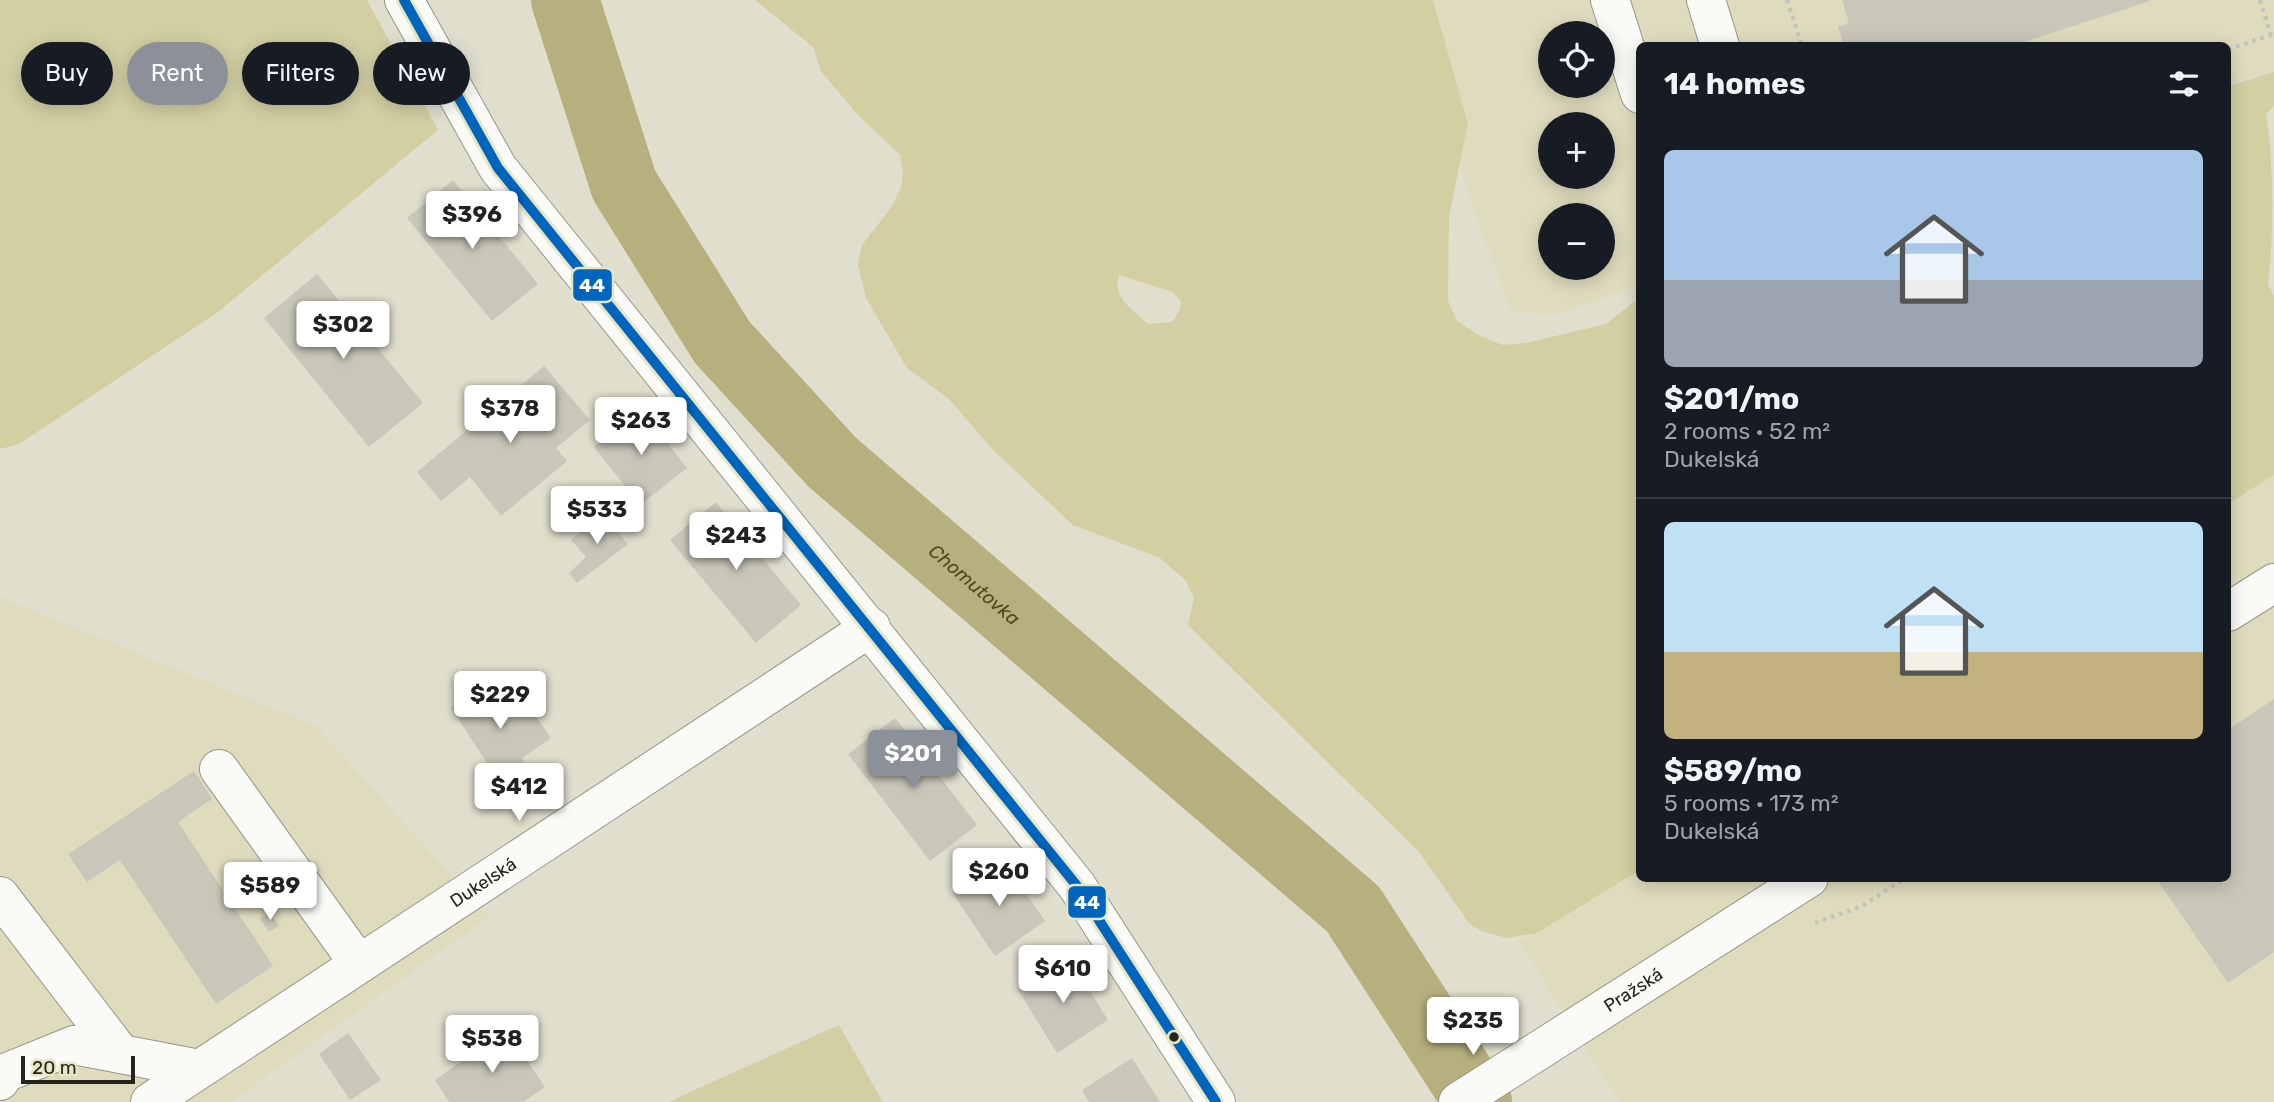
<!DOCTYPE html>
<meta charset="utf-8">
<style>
:root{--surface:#171b24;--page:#242831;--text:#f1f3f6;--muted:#9ea1a6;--line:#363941;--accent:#8c9099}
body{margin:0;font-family:Rubik,sans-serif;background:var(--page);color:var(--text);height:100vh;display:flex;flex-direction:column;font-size:26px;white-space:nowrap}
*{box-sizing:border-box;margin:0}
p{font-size:23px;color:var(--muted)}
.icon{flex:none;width:38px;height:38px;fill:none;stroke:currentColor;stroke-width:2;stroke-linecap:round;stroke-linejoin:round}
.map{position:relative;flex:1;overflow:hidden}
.drawer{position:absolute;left:1636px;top:42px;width:595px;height:840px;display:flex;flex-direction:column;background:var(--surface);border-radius:10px;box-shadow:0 4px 18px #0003}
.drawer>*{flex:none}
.hud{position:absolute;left:21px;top:42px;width:665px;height:63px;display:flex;gap:14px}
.tools{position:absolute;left:1538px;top:21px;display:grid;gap:14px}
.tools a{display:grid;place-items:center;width:77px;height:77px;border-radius:50%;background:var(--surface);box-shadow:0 4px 18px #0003;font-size:35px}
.scale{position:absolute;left:21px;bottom:18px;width:114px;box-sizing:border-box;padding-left:7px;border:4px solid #262519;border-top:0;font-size:19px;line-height:24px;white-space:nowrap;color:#262519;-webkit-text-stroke:5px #e8e5c4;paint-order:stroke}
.price{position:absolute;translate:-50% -60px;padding:0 16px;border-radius:7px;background:#fff;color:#222;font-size:23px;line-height:46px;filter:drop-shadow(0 2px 4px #0008)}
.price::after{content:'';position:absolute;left:50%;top:42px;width:21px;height:16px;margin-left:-10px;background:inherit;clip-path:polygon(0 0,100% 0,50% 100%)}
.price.active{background:var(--accent);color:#fff}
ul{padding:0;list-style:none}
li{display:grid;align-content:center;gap:14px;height:371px;padding:0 28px}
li+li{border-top:2px solid var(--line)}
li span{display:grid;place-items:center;height:217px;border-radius:10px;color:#555}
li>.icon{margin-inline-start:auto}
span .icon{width:126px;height:126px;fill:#fffc;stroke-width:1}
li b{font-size:30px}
h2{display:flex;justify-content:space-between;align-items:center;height:84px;padding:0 28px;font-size:30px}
.chip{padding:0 24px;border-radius:32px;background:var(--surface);box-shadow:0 4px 18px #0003;font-size:24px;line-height:63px}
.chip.active{background:var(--accent);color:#fff}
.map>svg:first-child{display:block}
.built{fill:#dfdcbe;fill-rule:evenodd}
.green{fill:#d3cfa3;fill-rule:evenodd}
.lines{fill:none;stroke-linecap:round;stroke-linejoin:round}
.river{stroke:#b6b07e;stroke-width:68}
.building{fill:#c9c7b9}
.minor-casing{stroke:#979688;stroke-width:40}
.path{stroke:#c3c2bc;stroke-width:4.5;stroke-dasharray:3.5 5;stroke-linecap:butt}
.minor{stroke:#fafaf7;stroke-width:38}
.bus-1-casing{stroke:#e8e5c4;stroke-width:16}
.bus-1{stroke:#0065bd;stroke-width:10}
.bus-dot{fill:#262519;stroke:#e8e5c4;stroke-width:2.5}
.labels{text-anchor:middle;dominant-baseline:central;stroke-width:6;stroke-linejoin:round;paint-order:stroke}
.street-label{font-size:18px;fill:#262519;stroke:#e8e5c4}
.water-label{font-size:19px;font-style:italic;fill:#4f4a18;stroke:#e8e5c4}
.line-badge{stroke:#e8e5c4;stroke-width:2.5}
.badge-label{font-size:19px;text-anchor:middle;font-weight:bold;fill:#fff}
</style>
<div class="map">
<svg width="2274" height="1102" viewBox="0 0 2274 1102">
<rect width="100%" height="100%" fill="#e0decc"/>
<path class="built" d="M1433 0H2274V71L2228 85V46H1640V285L1552 316 1510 310 1460 168 1468 124ZM1550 33H1603V86H1550ZM1550 124H1603V177H1550ZM1550 215H1603V268H1550Z
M2274 475V1102H1619L1518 940 1538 933 1640 870V878H2228V504Z
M0 597 316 726 489 917 231 1102H0Z"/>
<path class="green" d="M0 0H367L438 130 218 312 19 444 0 449Z
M755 0H1433L1468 124 1449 216 1448 301 1457 321 1480 336 1503 345 1526 343 1606 324 1640 297V870L1537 933 1507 938 1481 931 1469 923 1419 852 1188 625 1194 598 1186 581 1160 558 1073 525 991 448 949 399 907 368 866 298 858 264 862 245 890 209 901 188 903 172 900 155 857 114 821 71 813 47ZM1119 275 1173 292 1181 302 1179 312 1172 322 1148 324C1132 309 1112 298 1119 275Z
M2274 72V106L2266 114C2274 160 2274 238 2268 284L2274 296V475L2228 504V86Z
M839 1025 883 1102H670L681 1096Z"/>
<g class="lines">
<path class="river" id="s1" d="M565 0 624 185 722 342 832 462 1353 909 1478 1102"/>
</g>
<path class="building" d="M1842 0H2150V1L2012 46H1844L1838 27 1849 23Z
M453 180 538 284 492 321 407 218Z
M317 274 423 403 369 447 264 318Z
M544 366 590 420 556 448 567 461 501 516 470 477 441 501 417 472Z
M641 409 687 468 640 505 594 447Z
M716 502 801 605 756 643 670 540Z
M603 514 628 544 577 583 569 573 586 557 571 540Z
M483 686 503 723 529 706 551 738 522 758 524 761 495 775 451 708Z
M2274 699V952L2228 983 2156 878H2228V730Z
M895 718 977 825 930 861 848 754Z
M194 771 212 799 178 822 273 966 216 1004 120 860 87 882 68 854Z
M1003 860 1045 921 995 956 953 894Z
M270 912 279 926 269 932 260 919Z
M1069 958 1108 1020 1057 1053 1018 990Z
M506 1030 545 1087 523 1102H449L435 1080Z
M348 1033 381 1080 350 1100 319 1054Z
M1132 1058 1160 1102H1089L1082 1090Z"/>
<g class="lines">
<defs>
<g id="minor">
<path d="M404 0 498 168 1077 886 1216 1102"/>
<path d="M1610 0 1640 94"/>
<path d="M1706 0 1720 46"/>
<path d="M2228 612 2274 583"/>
<path d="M219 769 359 964"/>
<path d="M0 896 121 1054"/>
<path d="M0 1081 5 1073 74 1045 199 1069"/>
<path id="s2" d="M150 1102 871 627"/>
<path id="s3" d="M1458 1102 1809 878"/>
</g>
</defs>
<use href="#minor" class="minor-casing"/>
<path class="path" d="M1787 0 1802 46
M2260 0 2271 35
M2228 49 2274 34
M1815 923 1862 906 1905 878"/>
<use href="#minor" class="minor"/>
<defs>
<path id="bus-1" d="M404 0 498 168 1077 886 1216 1102"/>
</defs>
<use href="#bus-1" class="bus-1-casing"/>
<use href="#bus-1" class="bus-1"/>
</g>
<circle class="bus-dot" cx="1174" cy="1037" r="6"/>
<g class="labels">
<g class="street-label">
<text stroke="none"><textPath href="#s2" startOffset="399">Dukelská</textPath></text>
<text stroke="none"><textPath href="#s3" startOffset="208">Pražská</textPath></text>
</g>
<g class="water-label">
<text stroke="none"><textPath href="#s1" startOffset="730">Chomutovka</textPath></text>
</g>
</g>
<g class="line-badge">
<rect x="572" y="268" width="41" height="34" rx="7" fill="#0065bd"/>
<rect x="1067" y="885" width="40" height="34" rx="7" fill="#0065bd"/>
</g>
<g class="badge-label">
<text x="592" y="292">44</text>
<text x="1087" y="909">44</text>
</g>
</svg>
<div class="tools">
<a><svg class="icon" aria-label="locate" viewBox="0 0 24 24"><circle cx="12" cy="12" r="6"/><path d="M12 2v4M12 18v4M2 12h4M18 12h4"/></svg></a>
<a>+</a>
<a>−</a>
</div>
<div class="scale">20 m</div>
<b class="price" style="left:472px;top:251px">$396</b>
<b class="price" style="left:343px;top:361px">$302</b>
<b class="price" style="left:510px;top:445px">$378</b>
<b class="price" style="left:641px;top:457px">$263</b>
<b class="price" style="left:597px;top:546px">$533</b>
<b class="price" style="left:736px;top:572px">$243</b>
<b class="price" style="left:500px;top:731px">$229</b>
<b class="price active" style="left:913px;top:790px">$201</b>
<b class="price" style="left:519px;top:823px">$412</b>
<b class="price" style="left:999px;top:908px">$260</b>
<b class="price" style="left:270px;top:922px">$589</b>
<b class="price" style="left:1063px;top:1005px">$610</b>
<b class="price" style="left:1473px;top:1057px">$235</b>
<b class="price" style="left:492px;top:1075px">$538</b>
<div class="hud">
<a class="chip">Buy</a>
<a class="chip active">Rent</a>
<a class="chip">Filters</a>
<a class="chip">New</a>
</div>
<section class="drawer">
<h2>14 homes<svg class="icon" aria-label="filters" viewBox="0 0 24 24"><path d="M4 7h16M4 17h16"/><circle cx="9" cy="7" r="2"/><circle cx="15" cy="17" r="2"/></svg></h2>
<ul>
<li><span style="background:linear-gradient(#a9c7e8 60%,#9aa5b1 0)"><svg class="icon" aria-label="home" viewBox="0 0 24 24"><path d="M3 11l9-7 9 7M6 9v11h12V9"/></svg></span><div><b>$201/mo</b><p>2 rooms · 52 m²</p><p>Dukelská</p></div></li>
<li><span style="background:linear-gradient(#bfe0f5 60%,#c2b280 0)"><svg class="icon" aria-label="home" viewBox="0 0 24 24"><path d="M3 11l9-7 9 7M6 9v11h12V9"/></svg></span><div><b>$589/mo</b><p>5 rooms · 173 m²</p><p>Dukelská</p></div></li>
</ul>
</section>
</div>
